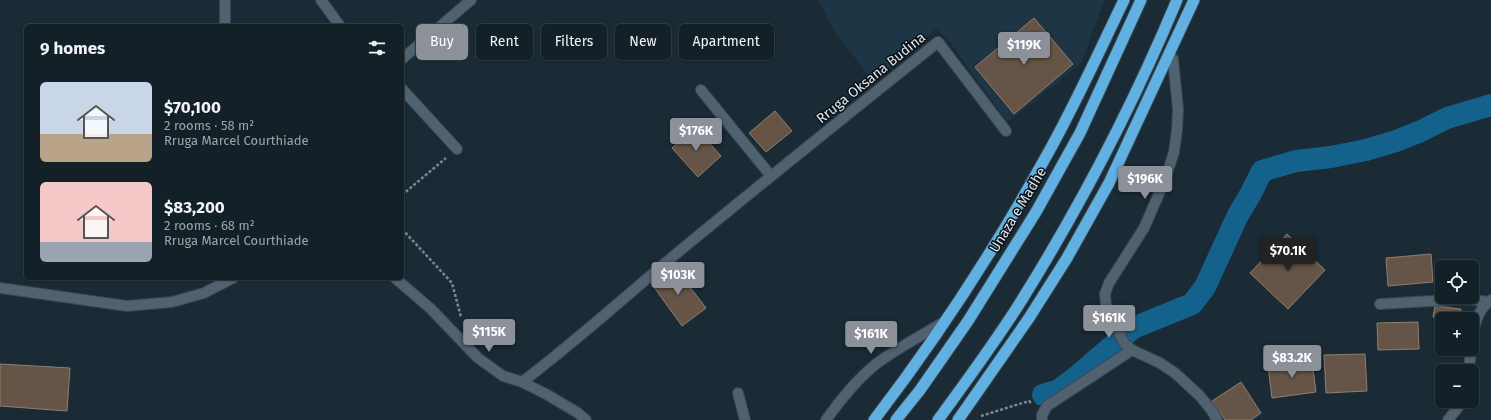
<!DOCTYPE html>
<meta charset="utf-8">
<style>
:root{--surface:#142028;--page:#1d2830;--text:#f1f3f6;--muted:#9da3a8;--line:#333e45;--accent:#8c9099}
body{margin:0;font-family:"Fira Sans",sans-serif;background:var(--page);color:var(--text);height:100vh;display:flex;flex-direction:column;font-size:15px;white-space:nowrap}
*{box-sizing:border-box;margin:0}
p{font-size:13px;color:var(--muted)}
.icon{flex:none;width:22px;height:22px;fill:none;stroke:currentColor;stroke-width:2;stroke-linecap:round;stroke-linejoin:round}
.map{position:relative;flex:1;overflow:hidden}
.drawer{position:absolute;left:24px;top:24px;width:380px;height:256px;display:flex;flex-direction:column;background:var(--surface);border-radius:6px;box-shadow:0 1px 3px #0004,0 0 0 1px var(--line)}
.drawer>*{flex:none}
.guide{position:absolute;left:416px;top:24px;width:380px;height:36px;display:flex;gap:8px}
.controls{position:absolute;left:1435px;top:260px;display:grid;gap:8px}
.controls a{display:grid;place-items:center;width:44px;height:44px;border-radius:6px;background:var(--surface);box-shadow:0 1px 3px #0004,0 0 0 1px var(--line);font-size:20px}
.price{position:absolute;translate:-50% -34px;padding:0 9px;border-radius:4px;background:var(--accent);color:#fff;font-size:13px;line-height:26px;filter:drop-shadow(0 1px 2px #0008)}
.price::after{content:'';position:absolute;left:50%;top:24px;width:12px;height:9px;margin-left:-6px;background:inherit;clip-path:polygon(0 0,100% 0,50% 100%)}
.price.on{background:#222;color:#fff}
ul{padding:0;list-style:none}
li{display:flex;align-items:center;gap:12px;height:100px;padding:0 16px}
li span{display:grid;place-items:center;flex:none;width:112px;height:80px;border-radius:6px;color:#555}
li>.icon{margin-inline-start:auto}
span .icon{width:48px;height:48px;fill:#fffc;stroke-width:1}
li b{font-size:17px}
h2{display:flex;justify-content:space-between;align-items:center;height:48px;padding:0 16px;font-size:17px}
.tag{padding:0 14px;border-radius:6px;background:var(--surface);box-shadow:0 1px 3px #0004,0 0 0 1px var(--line);font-size:14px;line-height:36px}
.tag.on{background:var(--accent);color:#fff}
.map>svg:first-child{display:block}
.built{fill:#1d3544}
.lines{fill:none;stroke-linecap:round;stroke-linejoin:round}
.canal{stroke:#14628c;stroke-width:22}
.building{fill:#665547;stroke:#907e6f}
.service-casing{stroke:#384650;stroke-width:12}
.minor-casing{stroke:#384650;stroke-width:12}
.trunk-casing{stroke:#384650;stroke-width:13}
.path{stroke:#7a8892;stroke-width:2.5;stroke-dasharray:3 2;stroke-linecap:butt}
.service{stroke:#50626f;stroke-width:10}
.minor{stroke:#50626f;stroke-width:10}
.trunk{stroke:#61b0e2;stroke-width:11}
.labels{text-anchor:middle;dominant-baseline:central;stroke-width:3;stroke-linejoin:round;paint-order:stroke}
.street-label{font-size:14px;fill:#dde8f0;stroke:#0b1217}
</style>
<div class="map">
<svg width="1491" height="420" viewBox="0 0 1491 420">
<rect width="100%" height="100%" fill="#1a2b36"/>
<path class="built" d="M818 0H1104L1082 62 1011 120H1006L949 41 936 29 873 81 836 34Z"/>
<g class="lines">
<path class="canal" d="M1043 395 1059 390 1076 377 1133 328 1192 304 1205 287 1238 215 1250 195 1262 171 1296 161 1331 157 1366 150 1396 141 1421 131 1447 118 1491 105"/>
</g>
<path class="building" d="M1034 18 1073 64 1014 114 975 67Z
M775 111 792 131 766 152 749 133Z
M695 127 721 156 698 177 672 148Z
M1287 234 1325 270 1288 309 1250 273Z
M1431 254 1433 282 1388 286 1386 258Z
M674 266 706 308 682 326 651 283Z
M1435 306 1461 309 1460 319H1443V318L1433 317Z
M1418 322 1419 349 1378 350 1377 323Z
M1365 354 1367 391 1326 393 1324 355Z
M1312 360 1316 392 1272 398 1268 366Z
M0 364 70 368 67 411 0 406Z
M1241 382 1261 413 1251 420H1225L1212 401Z"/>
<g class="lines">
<defs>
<path id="service" d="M225 0V26
M938 42 1006 131
M402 89 457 149
M701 90 771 176
M1380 304 1466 299 1489 302
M738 393 745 420
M1042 420V415L1047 406 1132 350"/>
<path id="minor" d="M321 0 340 26
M402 59 471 0
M1173 59 1178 109 1177 130 1174 152 1165 180 1144 228 1109 283 1105 294 1106 305 1124 343 1132 350 1160 363 1175 373 1200 396 1212 411 1217 420
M395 278 431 309 478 358 503 376 522 382 546 394 578 413 586 420
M0 288 127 306 172 302 204 293 233 278
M1472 344C1474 327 1476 311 1491 300
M1469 371 1471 349
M522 382C578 340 629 293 682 249 767 179 853 110 938 42
M826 420C840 400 863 372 883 359 903 345 924 334 944 322
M1448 420 1463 401"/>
<path id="trunk" d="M874 420C937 338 993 252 1043 162 1073 110 1098 54 1124 0
M896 420 920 390 968 321 1036 212 1080 133 1141 0
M938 420C967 380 997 340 1023 298 1082 203 1134 103 1177 0
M958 420 1029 318 1067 258 1109 183 1194 0"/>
</defs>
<use href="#service" class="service-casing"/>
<use href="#minor" class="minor-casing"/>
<use href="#trunk" class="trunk-casing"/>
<path class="path" d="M402 195 446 158
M402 229 452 283 461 317
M981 416 1029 401 1031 403"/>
<use href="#service" class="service"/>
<use href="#minor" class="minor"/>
<use href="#trunk" class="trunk"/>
</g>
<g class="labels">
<g class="street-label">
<text transform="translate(871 78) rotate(-39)">Rruga Oksana Budina</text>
<text transform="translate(1018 210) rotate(-59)">Unaza e Madhe</text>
</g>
</g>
</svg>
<div class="controls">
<a><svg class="icon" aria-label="locate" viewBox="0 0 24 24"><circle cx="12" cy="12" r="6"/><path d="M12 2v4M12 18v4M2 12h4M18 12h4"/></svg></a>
<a>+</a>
<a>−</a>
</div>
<b class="price" style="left:1024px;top:66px">$119K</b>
<b class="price" style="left:696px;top:152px">$176K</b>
<b class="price" style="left:1145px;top:200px">$196K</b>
<b class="price on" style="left:1288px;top:272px">$70.1K</b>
<b class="price" style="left:678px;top:296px">$103K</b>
<b class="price" style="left:1109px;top:339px">$161K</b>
<b class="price" style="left:489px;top:353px">$115K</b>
<b class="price" style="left:871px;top:355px">$161K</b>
<b class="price" style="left:1292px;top:379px">$83.2K</b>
<div class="guide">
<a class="tag on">Buy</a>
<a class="tag">Rent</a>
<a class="tag">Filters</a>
<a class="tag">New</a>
<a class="tag">Apartment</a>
</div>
<section class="drawer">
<h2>9 homes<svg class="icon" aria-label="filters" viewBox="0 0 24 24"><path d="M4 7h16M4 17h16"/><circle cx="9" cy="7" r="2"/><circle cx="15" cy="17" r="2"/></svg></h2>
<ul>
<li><span style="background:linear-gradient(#c9d6e8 65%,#b9a48a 0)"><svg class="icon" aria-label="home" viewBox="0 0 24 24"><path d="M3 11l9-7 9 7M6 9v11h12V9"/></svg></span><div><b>$70,100</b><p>2 rooms · 58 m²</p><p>Rruga Marcel Courthiade</p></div></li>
<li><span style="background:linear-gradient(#f6c9c9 75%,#9aa5b1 0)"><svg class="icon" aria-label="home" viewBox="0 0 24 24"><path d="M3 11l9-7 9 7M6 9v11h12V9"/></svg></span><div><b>$83,200</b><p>2 rooms · 68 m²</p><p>Rruga Marcel Courthiade</p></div></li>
</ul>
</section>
</div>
